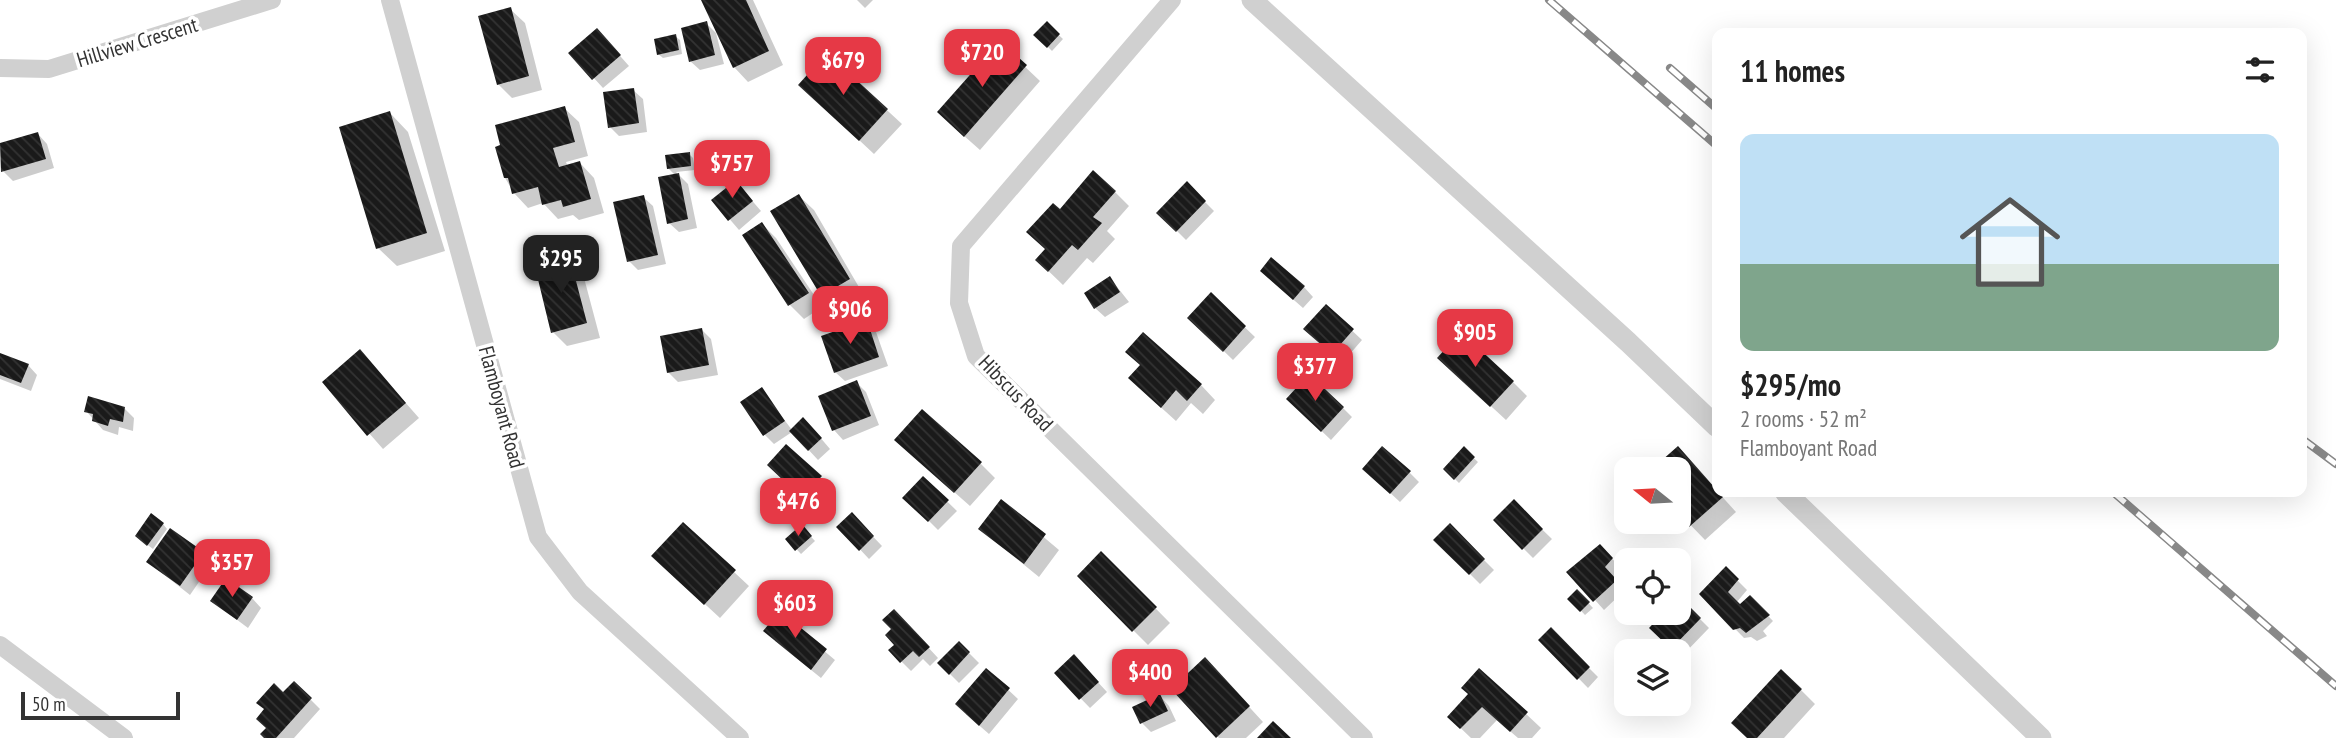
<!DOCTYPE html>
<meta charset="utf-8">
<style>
:root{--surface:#fff;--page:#f2f2f2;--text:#222;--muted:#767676;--accent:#e63946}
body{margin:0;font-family:"PT Sans Narrow",sans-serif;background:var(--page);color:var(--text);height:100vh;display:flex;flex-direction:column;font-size:26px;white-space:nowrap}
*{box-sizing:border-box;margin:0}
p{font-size:23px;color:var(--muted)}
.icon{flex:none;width:38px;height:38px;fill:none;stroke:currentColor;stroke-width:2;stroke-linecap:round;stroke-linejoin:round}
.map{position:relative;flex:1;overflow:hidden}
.drawer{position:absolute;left:1712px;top:28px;width:595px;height:469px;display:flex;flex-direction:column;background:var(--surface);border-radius:14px;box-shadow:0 7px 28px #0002}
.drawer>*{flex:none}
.needle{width:46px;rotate:288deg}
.tools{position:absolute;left:1614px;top:457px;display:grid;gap:14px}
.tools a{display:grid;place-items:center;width:77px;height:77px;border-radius:14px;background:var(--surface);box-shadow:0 7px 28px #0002;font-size:35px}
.scale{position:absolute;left:21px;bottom:18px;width:159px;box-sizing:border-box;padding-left:7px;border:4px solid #333;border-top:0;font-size:19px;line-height:24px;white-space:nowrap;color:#333;-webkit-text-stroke:5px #fff;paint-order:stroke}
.price{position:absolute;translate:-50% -60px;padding:0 16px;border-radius:14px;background:var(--accent);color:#fff;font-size:23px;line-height:46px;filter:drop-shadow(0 2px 4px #0008)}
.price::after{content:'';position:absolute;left:50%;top:42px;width:21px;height:16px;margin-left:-10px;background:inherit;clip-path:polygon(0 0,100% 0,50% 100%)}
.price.current{background:#222;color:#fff}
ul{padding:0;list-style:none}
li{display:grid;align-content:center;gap:14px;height:371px;padding:0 28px}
li span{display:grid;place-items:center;height:217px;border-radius:14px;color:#555}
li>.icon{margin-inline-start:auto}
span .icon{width:126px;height:126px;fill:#fffc;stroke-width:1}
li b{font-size:30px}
h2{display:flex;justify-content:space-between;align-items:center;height:84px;padding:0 28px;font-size:30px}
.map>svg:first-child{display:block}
.shadow{fill:#0003}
.building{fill:url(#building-back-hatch)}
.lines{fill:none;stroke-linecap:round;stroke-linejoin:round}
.minor{stroke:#d0d0d0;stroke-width:18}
.tertiary{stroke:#d0d0d0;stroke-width:21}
.rail-casing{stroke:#888;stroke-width:8}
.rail{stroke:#fff;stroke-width:5;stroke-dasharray:16;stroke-linecap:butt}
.labels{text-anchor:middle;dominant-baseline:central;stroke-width:7;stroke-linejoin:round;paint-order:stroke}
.street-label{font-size:21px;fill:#333;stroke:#fff}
</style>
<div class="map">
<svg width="2336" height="738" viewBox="0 0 2336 738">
<defs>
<pattern id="building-back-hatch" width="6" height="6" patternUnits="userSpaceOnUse" patternTransform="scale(1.75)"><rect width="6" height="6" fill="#1a1a1a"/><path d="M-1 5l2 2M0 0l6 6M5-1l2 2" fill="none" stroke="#333"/></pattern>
</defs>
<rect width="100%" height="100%" fill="#fff"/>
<path class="shadow" d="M703 0H753L783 65 748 82 734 67Z
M857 0H873L865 8Z
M510 9 525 23 542 90 512 98 498 84Z
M706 23 716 33 724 64 700 70 690 61Z
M1047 24 1063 39 1052 51 1036 35Z
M675 36 680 40 682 54 663 58 658 54Z
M606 40 629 66 603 88 571 53Z
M1000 43 1040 81 980 150 954 127Z
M827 55 902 124 874 154 815 99Z
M633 90 643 99 647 132 619 136 610 127Z
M564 108 579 122 588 156 566 162 568 167 580 163 594 178 604 213 579 220 573 215 558 219 543 203 528 208 514 193 505 178 502 146Z
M390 113 408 132 445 251 397 266 378 248Z
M38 134 47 144 54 168 13 181 3 171 0 145Z
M689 154 693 158 695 170 676 172 688 184 697 228 679 232 669 223 675 175 668 168Z
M736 182 761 211 739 230 714 201Z
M1187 184 1214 211 1186 240 1159 213Z
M1115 192 1129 206 1107 231 1115 239 1093 263 1087 258 1063 285 1037 260 1047 250 1060 211Z
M799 196 814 210 863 294 837 310 822 295 773 212Z
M643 197 653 206 666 264 638 270 629 261Z
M762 224 776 238 822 307 804 319 790 305Z
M569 260 583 274 600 338 567 346 553 332Z
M1110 278 1129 302 1105 317 1095 308Z
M1271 280 1304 287 1313 297 1303 308Z
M1211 295 1255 337 1233 360 1199 327Z
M1326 306 1362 340 1342 363 1315 338Z
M866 322 876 332 888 366 845 381 835 372Z
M702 330 711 339 718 375 678 382 668 372Z
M360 351 419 418 383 449 324 382Z
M0 355 28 365 37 375 31 391 0 379Z
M1454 372 1513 382 1527 396 1506 420Z
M856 382 866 392 879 425 843 440 834 430 820 397Z
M1201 385 1215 400 1203 414 1191 403 1176 421 1145 393Z
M761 389 792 430 813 429 830 449 818 460 792 432 774 444 765 435Z
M1288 399 1343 408 1352 417 1331 440Z
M124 408 134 418 133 431 119 427 118 435 103 430 86 411Z
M1678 448 1736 512 1705 540 1678 512V469H1655Z
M1464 449 1478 462 1459 483 1445 469Z
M911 454 980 463 995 478 970 506Z
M1409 472 1419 482 1400 502 1374 478Z
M779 474 820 478 830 487 813 506Z
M923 478 957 511 938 530 905 497Z
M1001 501 1059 550 1039 577 980 529Z
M1514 502 1552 539 1533 558 1495 520Z
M163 524 167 529 153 549 141 540Z
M861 524 882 546 869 559 839 527Z
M1450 526 1494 570 1480 584 1436 540Z
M802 527 815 541 801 554 787 539Z
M1600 546 1622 569 1613 577 1625 590 1604 610 1595 600Z
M203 553 212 563 190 595 148 562Z
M1101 553 1170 623 1148 645 1079 576Z
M1726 569 1747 590 1736 603 1740 607 1750 597 1773 621 1763 631 1767 636 1757 641 1751 637 1744 638 1701 594Z
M668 570 734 572 749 586 720 618Z
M1577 591 1593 608 1585 615 1570 599Z
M252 598 261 608 248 628 212 601Z
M1680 599 1709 628 1681 657 1652 628 1678 612Z
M780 614 835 660 821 678 775 641Z
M903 620 938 658 930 666 923 659 911 671 890 650 896 645Z
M1551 630 1598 677 1588 688 1541 640Z
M959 643 979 663 959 683 939 663Z
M1083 666 1107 692 1090 708 1056 673Z
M987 670 1018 699 989 734 966 714Z
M1479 670 1541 728 1532 738H1518L1497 720 1480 738H1471L1449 717 1470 695Z
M1219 674 1263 722 1246 738H1219L1173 689Z
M294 683 320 709 294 738H266L283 694Z
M1801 690 1815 704 1784 738H1748Z
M1160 696 1169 706 1176 721 1151 732 1142 723Z"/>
<path class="building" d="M701 0H746L769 51 733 68Z
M511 7 529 76 497 85 478 16Z
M707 21 715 55 689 62 681 28Z
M1047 21 1060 34 1047 48 1033 35Z
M597 28 621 55 592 80 568 53Z
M676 34 679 50 657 55 654 39Z
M1000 41 1027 65 964 137 937 112Z
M827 53 888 109 859 141 798 85Z
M634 88 639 123 608 128 603 92Z
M565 106 575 142 553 148 559 167 580 161 591 199 563 207 561 200 542 205 538 187 512 194 508 178H504L495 147 500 145 495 125Z
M390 111 427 233 376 249 339 127Z
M38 132 46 159 1 172 0 143Z
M690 152 691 166 667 169 665 155Z
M1093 170 1116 191 1093 217 1102 223 1078 250 1072 245 1048 272 1035 260 1045 249 1026 232 1053 203 1060 209Z
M679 173 688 219 667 224 658 177Z
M736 180 753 201 728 221 711 200Z
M1187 181 1206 201 1176 232 1156 213Z
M799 194 850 279 821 296 770 211Z
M644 195 658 255 627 262 613 202Z
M762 222 809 293 788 306 742 235Z
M1271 257 1305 286 1293 300 1260 271Z
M570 258 587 323 551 333 535 267Z
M1110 276 1120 292 1094 309 1084 293Z
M1211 292 1246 326 1223 352 1187 318Z
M1326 304 1354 329 1332 354 1303 329Z
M867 320 879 357 834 373 821 336Z
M702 328 709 365 667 373 660 336Z
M1143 332 1202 384 1187 401 1176 390 1161 408 1128 378 1140 365 1125 352Z
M1461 332 1514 381 1490 407 1437 358Z
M360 349 406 403 367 436 322 382Z
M0 353 29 364 21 383 0 375Z
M1309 374 1344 407 1321 432 1286 399Z
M857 380 871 416 832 431 818 396Z
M762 387 785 421 763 436 740 402Z
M88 396 125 407 123 422 110 419 108 426 92 421 93 414 84 412Z
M922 409 982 462 954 493 894 440Z
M803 417 822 438 808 451 789 431Z
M786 444 822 476 802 498 767 465Z
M1382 446 1411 471 1390 494 1362 469Z
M1464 446 1475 457 1454 480 1443 469Z
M1678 446 1723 497 1689 527 1678 515V469H1652Z
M923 476 949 500 928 522 902 498Z
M1001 499 1046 534 1024 564 978 529Z
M1514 499 1543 529 1522 550 1493 520Z
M852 512 874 536 859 551 836 527Z
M151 513 164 523 147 546 135 536Z
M683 522 736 570 704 605 651 556Z
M1450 523 1485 559 1469 575 1433 540Z
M802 524 812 536 795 551 785 539Z
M170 528 204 552 180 586 146 562Z
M1600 544 1613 558 1605 567 1617 580 1593 602 1566 572Z
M1101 551 1157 607 1132 632 1077 576Z
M1726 566 1739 579 1728 592 1740 604 1750 595 1770 615 1746 633 1740 628 1733 630 1699 594Z
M226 578 253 597 237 620 210 601Z
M1577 589 1590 602 1580 612 1567 599Z
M1680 597 1701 618 1671 649 1649 628 1664 612H1678Z
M894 609 930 647 919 657 913 651 900 663 888 650 894 645 885 635 891 629 882 620Z
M780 611 827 649 811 670 763 631Z
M1551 627 1590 667 1577 680 1538 640Z
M959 641 970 652 949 675 937 663Z
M1074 654 1099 682 1079 700 1054 673Z
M1205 657 1250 706 1216 738 1171 689Z
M986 668 1010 688 979 726 955 704Z
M1479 668 1528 712 1510 732 1482 707 1460 729 1447 717 1468 694 1461 688Z
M1781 669 1802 689 1757 738H1747L1731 723Z
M294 681 312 698 276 738H264L260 734 266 728 256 719 264 709 256 703 274 683 283 692Z
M1160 694 1168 711 1140 724 1132 707Z
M1273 721 1291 738H1257Z"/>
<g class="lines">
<path class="minor" d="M390 0 538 537 580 592 740 738
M1172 0 961 246 959 303 976 356 1364 738
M0 68 49 69 272 0
M0 645 124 738"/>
<path class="tertiary" d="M1252 0 1628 342 1717 427
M1785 492 2041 738"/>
<defs>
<path id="rail" d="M1549 0 1717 146
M1670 68 1717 109
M2301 438 2336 464
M2113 492 2336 686"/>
</defs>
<use href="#rail" class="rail-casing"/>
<use href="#rail" class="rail"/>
</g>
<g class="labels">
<g class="street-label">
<text transform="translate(137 42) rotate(-17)">Hillview Crescent</text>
<text transform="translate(1016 393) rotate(46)">Hibscus Road</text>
<text transform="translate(502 407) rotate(75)">Flamboyant Road</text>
</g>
</g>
</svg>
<div class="tools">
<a><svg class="needle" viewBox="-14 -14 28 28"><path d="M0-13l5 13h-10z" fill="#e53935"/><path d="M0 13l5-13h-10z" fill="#767676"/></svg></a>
<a><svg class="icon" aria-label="locate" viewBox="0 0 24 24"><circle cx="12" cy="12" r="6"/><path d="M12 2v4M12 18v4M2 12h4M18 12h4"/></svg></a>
<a><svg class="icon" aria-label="layers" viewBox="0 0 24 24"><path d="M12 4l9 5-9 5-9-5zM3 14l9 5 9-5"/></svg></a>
</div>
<div class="scale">50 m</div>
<b class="price" style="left:982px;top:89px">$720</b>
<b class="price" style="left:843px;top:97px">$679</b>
<b class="price" style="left:732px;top:200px">$757</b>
<b class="price current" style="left:561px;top:295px">$295</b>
<b class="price" style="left:850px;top:346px">$906</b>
<b class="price" style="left:1475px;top:369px">$905</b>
<b class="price" style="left:1315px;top:403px">$377</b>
<b class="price" style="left:798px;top:538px">$476</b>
<b class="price" style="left:232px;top:599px">$357</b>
<b class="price" style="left:795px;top:640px">$603</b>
<b class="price" style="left:1150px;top:709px">$400</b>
<section class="drawer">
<h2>11 homes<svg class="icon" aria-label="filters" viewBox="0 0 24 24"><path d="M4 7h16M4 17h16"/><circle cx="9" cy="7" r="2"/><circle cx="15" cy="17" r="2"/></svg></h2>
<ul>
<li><span style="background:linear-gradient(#bfe0f5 60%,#7fa58c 0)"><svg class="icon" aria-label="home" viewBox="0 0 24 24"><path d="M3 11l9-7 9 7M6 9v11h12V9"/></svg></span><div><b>$295/mo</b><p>2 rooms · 52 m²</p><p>Flamboyant Road</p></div></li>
</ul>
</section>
</div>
